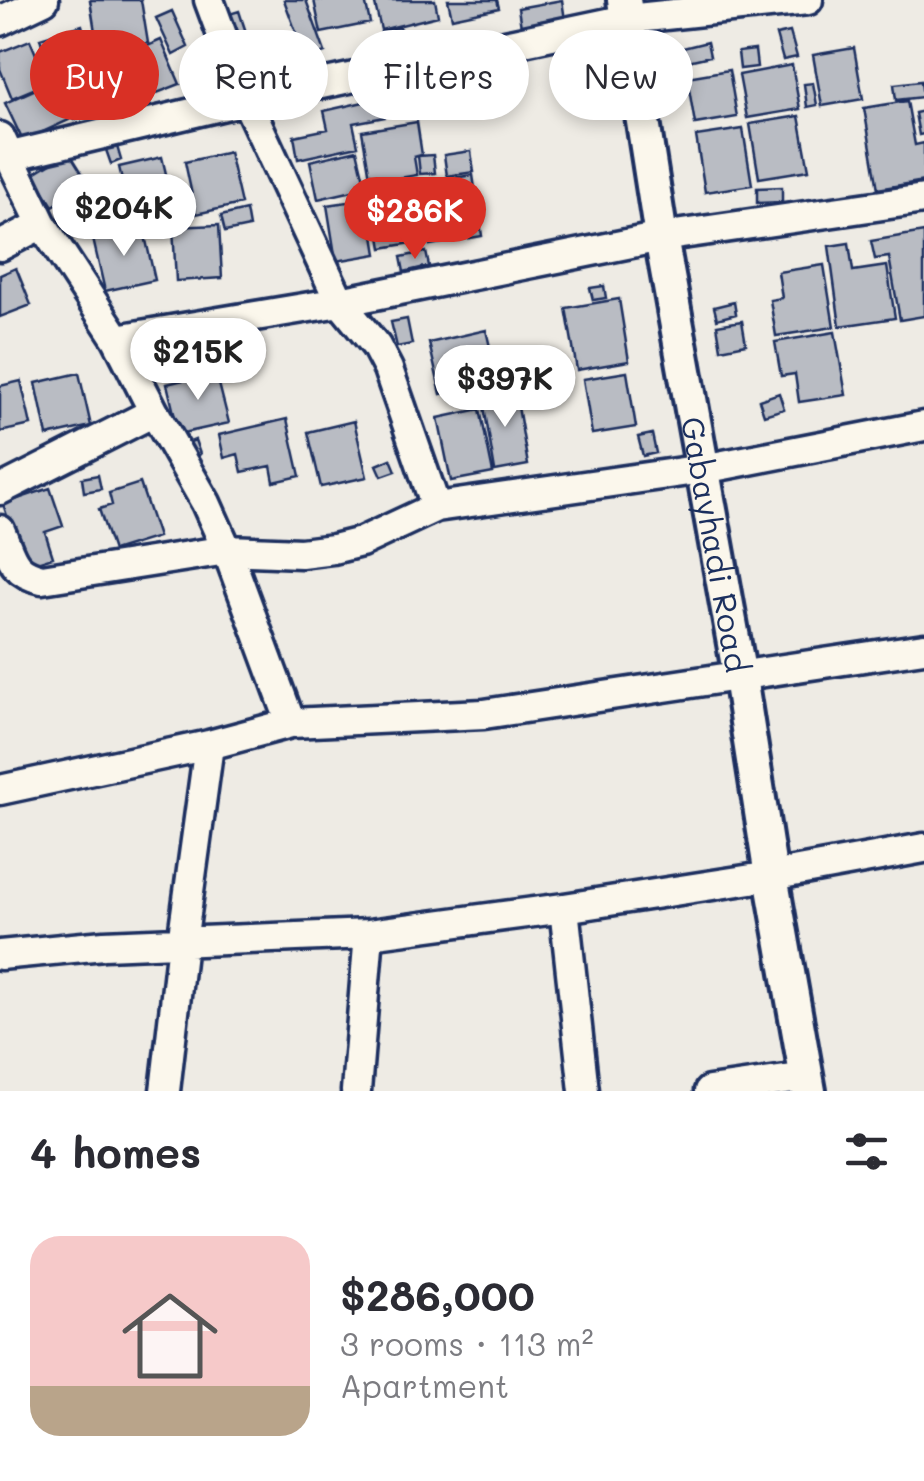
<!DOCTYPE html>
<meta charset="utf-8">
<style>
:root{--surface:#fff;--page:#f2f2f3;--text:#2b2b33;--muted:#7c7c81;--line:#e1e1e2;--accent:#d93025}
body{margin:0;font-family:Mali,sans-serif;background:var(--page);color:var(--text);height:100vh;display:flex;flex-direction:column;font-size:38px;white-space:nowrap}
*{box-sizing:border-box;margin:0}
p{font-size:32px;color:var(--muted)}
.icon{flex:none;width:55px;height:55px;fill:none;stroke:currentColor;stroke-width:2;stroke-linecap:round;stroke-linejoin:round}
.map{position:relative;height:1091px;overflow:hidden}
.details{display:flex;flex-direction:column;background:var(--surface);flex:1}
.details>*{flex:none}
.top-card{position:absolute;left:30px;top:30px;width:865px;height:90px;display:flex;gap:20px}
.price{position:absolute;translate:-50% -85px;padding:0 22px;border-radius:35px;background:#fff;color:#222;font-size:32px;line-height:65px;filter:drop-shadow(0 2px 5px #0008)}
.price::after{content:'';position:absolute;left:50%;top:60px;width:30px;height:22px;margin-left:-15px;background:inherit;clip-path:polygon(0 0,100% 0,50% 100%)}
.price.active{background:var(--accent);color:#fff}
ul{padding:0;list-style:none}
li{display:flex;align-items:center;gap:30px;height:250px;padding:0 30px}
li+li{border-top:2px solid var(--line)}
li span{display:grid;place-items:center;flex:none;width:280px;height:200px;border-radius:30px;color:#555}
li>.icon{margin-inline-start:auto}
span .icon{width:120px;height:120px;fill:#fffc;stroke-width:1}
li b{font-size:42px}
h2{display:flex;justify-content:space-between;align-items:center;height:120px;padding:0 30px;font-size:42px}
.pill{padding:0 35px;border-radius:45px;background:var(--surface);box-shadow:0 5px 15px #0003;font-size:35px;line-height:90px}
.pill.active{background:var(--accent);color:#fff}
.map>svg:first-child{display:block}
.building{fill:#b9bcc3;stroke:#1b2f5e;stroke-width:2.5}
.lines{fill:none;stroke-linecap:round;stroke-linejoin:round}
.minor-casing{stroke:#1b2f5e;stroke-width:35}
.tertiary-casing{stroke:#1b2f5e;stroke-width:40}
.minor{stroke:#fbf7ec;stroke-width:28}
.tertiary{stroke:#fbf7ec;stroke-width:32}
.labels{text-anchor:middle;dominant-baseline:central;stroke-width:10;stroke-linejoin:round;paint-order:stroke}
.street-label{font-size:32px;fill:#1b2f5e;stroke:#fbf7ec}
</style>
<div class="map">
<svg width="924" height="1091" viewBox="0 0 924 1091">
<rect width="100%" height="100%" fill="#eeebe4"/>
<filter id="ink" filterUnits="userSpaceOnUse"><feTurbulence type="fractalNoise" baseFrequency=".01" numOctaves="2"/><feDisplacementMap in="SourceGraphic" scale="20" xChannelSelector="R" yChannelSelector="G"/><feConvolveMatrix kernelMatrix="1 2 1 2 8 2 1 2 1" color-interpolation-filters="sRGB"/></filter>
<g filter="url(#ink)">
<path class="building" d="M90 0H141L148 43 98 51Z
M284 0H306L325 52 306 59Z
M314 0H365L370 23 321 33Z
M374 0H435L438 16 381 30Z
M448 0H497L499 8 452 18Z
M562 0 565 20 521 27 518 8Z
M172 11 188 47 173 55 156 18Z
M239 11 261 78 245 83 223 16Z
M82 25 93 64 52 77 40 38Z
M400 27 405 45 385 50 381 32Z
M790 32 797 57 783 60 776 35Z
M30 40 48 83 12 98 0 69V52Z
M161 40 180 84 129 104 111 62Z
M707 42 710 56 670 65 667 52Z
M854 48 863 99 822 106 813 55Z
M755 50 757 67 740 69 738 52Z
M98 65 115 102 74 120 57 82Z
M792 65 800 109 747 118 739 75Z
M729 70 737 117 695 124 687 77Z
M921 81 923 97 896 100 894 84Z
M51 82 69 120 23 141 5 103Z
M813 83 817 105 807 107 804 84Z
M381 98 385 117 353 123 358 146 298 159 294 136 328 129 324 111Z
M907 101 915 145 924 143V181L878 189 864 108Z
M924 111V134L919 135 915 113Z
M799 116 809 170 759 178 750 124Z
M417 122 422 155 414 157 417 175 371 183 362 131Z
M743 129 752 185 705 192 696 136Z
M116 143 121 160 111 164 105 147Z
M357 150 366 188 318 199 310 161Z
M471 151 474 172 447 176 444 155Z
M69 152 89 184 53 206 33 174Z
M229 152 241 204 196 214 185 162Z
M433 155 435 173 420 174 418 156Z
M162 157 172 199 129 209 119 167Z
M473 175 482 236 430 245 421 183Z
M782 187V202L757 203V188Z
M415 188 424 241 382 248 373 195Z
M368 199 377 254 336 261 327 205Z
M187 201 193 218 182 223 175 205Z
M146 206 150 218 134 223 130 212Z
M246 210 249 227 225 232 221 216Z
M219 225 222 278 176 281 173 227Z
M143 227 155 280 105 291 93 239Z
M924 232V316L900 320 889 257 875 259 871 241Z
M849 243 853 271 887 266 895 318 840 326 829 246Z
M426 252 429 266 404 272 401 257Z
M824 265 834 327 776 336 770 300 782 298 778 272Z
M16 268 31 305 0 317V275Z
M604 286 606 298 593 300 590 288Z
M619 299 629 361 577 370 566 308Z
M734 302 736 314 717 319 714 307Z
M407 319 412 344 397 347 391 322Z
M742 321 746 344 721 349 717 325Z
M486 330 498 381 441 394 429 343Z
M835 332 846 395 799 402 795 374 781 376 775 342Z
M206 349 213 366 202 371 195 354Z
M216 372 229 423 179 434 167 384Z
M627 372 636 427 592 434 583 379Z
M79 373 91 426 47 436 36 383Z
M21 381 31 425 0 432V386Z
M515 389 528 465 495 471 482 395Z
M779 393 784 409 764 415 759 400Z
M480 409 493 473 451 481 438 418Z
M287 419 300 476 274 482 271 466 242 472 238 454 224 458 219 435Z
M354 421 367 477 321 487 308 432Z
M652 434 656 453 643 456 638 437Z
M195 440 200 454 188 458 183 445Z
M391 459 396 471 382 476 377 465Z
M98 475 101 489 84 492 82 478Z
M140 483 158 537 113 551 99 509 112 505 109 493Z
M50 488 63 526 45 532 53 557 24 566 3 504Z"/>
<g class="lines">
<defs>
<path id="minor" d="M209 0 246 100 340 302 376 346 388 369 436 507
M0 21 44 0
M0 137 42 224 117 339 154 412 206 503 227 550 291 723
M11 156 246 100 627 19 808 0
M0 246 42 224
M117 339 340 302 661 237 924 199
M0 490 154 412
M0 530C12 557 11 572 42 579L227 550 301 553 333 549 361 542 436 507 703 469 924 426
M0 790 209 745 291 723 484 714 924 648
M0 955 104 945 369 934 564 908
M165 1091 182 943 209 745
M356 1091 369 934
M584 1091 564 908 771 876 924 848
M709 1091 807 1077"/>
<g id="tertiary">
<path id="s1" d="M624 0 661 237 740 677 771 876 809 1091"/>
</g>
</defs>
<use href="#minor" class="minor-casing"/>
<use href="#tertiary" class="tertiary-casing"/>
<use href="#minor" class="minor"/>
<use href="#tertiary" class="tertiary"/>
</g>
</g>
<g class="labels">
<g class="street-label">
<text stroke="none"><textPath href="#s1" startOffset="552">Gabayhadi Road</textPath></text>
</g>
</g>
</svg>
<b class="price" style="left:124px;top:259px">$204K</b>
<b class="price active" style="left:415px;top:262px">$286K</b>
<b class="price" style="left:198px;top:403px">$215K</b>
<b class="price" style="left:505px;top:430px">$397K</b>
<div class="top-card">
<a class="pill active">Buy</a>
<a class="pill">Rent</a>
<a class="pill">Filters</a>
<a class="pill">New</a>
</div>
</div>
<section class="details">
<h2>4 homes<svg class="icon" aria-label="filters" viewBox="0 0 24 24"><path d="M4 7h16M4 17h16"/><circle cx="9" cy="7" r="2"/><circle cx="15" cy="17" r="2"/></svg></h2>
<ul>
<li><span style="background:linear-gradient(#f6c9c9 75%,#b9a48a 0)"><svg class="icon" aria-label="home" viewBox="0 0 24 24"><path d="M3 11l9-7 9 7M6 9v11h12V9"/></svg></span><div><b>$286,000</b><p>3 rooms · 113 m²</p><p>Apartment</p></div></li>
</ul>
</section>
